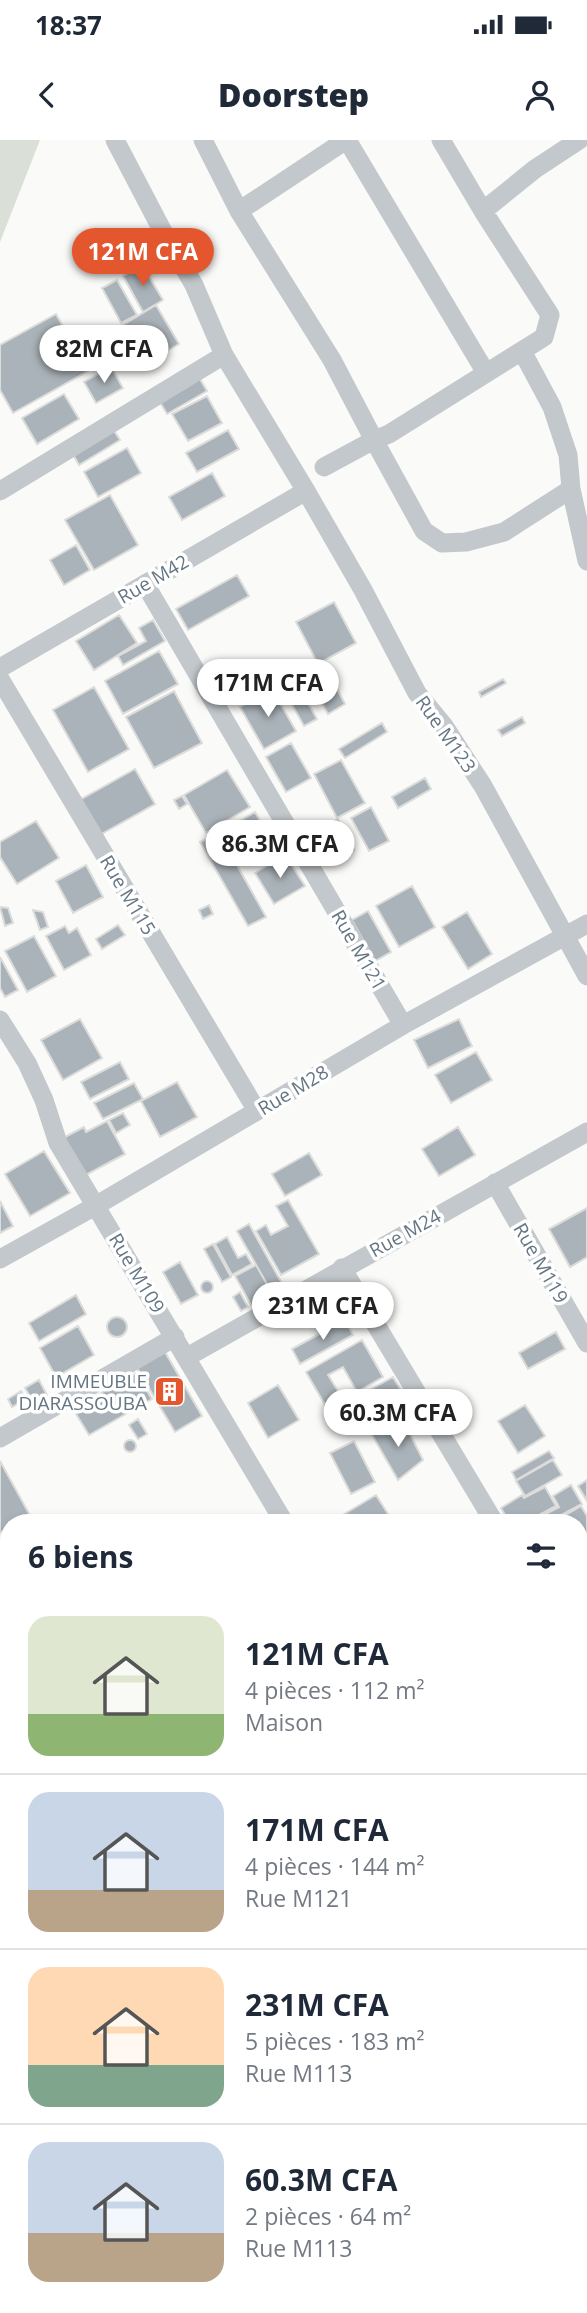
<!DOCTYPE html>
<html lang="fr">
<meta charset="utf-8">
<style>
:root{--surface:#fff;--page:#f2f2f3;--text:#1f2937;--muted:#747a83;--line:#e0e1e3;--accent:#e4572e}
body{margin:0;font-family:"Open Sans",sans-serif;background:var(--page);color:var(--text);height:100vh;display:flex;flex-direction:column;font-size:26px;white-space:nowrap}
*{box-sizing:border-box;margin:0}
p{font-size:23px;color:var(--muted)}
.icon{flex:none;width:38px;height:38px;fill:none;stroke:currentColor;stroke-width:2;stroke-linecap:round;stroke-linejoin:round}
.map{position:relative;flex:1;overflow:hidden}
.panel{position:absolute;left:0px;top:1374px;width:588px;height:800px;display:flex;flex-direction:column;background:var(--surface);border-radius:28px 28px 0 0;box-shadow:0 4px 10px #0003}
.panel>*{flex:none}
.price{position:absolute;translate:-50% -60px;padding:0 16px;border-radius:24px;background:#fff;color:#222;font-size:23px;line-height:46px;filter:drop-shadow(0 2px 4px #0008)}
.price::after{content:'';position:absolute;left:50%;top:42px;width:21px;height:16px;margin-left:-10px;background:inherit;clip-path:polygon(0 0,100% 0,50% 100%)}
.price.current{background:var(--accent);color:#fff}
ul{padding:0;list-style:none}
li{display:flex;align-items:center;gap:21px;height:175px;padding:0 28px}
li+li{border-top:2px solid var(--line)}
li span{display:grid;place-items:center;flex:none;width:196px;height:140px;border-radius:21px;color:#555}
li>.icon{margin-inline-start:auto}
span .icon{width:84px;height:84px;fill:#fffc;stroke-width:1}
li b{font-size:30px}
h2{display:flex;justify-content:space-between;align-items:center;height:84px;padding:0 28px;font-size:30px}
.status{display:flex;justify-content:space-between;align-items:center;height:49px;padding:0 35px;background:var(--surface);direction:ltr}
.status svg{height:19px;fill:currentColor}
header{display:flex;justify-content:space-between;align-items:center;height:91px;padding:0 28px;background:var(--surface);font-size:32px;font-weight:800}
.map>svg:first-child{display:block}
.green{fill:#dadfd7}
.building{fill:#aab3b9;stroke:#dcdcda;stroke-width:2}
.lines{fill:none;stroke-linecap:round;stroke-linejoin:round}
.secondary-casing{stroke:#b3babf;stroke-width:32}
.street{stroke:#c3c8cc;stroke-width:19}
.secondary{stroke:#fff;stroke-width:28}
.labels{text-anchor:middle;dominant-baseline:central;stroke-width:7;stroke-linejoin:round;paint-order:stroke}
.street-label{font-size:19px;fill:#657683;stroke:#fff}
.poi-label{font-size:19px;fill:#657683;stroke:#fff;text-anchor:end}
</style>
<div class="status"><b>18:37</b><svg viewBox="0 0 49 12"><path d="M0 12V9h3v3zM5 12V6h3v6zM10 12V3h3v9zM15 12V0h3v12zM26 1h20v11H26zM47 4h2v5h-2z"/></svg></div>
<header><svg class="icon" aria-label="back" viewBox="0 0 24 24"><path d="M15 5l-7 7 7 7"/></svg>Doorstep<svg class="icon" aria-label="person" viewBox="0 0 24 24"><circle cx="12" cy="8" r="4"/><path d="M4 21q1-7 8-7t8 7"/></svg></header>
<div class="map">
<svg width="587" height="2173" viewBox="0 0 587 2173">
<rect width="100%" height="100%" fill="#fafaf8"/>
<path class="green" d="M0 0H40L0 102Z"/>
<path class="building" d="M142 125 163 160 143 172 123 136Z
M117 140 137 175 121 183 102 148Z
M156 165 179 204 135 230 111 192Z
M56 174 88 231 13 273 0 250V205Z
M111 227 123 248 96 263 84 242Z
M197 234 207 251 167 274 157 257Z
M64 254 79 279 37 304 22 278Z
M207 256 222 283 188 301 172 274Z
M111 286 120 300 79 325 71 311Z
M228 290 239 309 197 332 186 313Z
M127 308 141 333 98 357 84 332Z
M212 333 225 356 182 380 169 357Z
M110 355 138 405 94 430 65 380Z
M76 405 90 430 64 445 50 420Z
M237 435 249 456 188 490 176 469Z
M334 462 356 503 318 524 296 482Z
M119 475 137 503 94 530 76 501Z
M153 480 165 501 123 525 118 516 146 501 139 488Z
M159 511 178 544 123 574 105 541Z
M323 523 345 564 328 574 305 533Z
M294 538 317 579 304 586 281 545Z
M503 539 506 543 481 557 479 552Z
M94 547 129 609 88 632 53 570Z
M272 549 296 591 264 609 240 567Z
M174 551 202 603 154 628 126 577Z
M522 577 525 583 502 596 498 590Z
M382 583 387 592 345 618 339 609Z
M291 603 311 638 286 652 266 617Z
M341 620 365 663 337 678 314 634Z
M135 629 155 664 98 696 78 661Z
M227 630 250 667 206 693 184 655Z
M425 638 431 649 398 668 392 657Z
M182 656 187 664 179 669 174 660Z
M371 667 389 701 369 711 351 678Z
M255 672 274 705 244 722 225 690Z
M338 679 354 710 325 725 309 694Z
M36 681 59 718 17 744 0 717V702Z
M219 693 266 777 248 786 200 702Z
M285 715 305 746 274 764 255 733Z
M86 725 103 757 73 773 56 741Z
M412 746 435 787 399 807 376 766Z
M209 765 213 774 203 779 199 770Z
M0 767 8 768 13 783 5 786Z
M33 770 43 772 48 787 40 790Z
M368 771 391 812 375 821 352 780Z
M467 772 492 814 468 829 442 787Z
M118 785 125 795 102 809 96 799Z
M65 786 69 793 77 788 91 815 64 830 46 796Z
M34 796 56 836 27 852 5 811Z
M0 817 18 850 5 857 0 848Z
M80 879 102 918 63 940 41 900Z
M459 879 472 906 428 928 414 900Z
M476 912 492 940 451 963 435 935Z
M120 922 129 939 90 959 81 942Z
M177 942 197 977 160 997 141 961Z
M134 943 143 959 103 979 94 963Z
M123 973 130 985 116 993 109 980Z
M107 981 125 1014 84 1036 63 998 84 987 86 992Z
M458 987 475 1015 439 1036 422 1009Z
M44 1011 70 1053 30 1076 5 1034Z
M309 1013 322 1035 285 1056 272 1034Z
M288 1060 319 1114 281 1135 256 1091 266 1085 271 1095 288 1086 276 1066Z
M0 1061 13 1086 0 1093Z
M587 1068V1117L570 1127 549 1089Z
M249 1084 284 1147 272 1153 237 1091Z
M227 1097 238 1118 246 1114 252 1124 232 1135 215 1104Z
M213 1104 231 1137 222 1142 204 1109Z
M180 1122 198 1155 181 1164 163 1132Z
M256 1125 272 1153 251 1165 235 1136Z
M201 1147a6 6 0 1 1 12 0a6 6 0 1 1-12 0Z
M240 1152 248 1167 241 1171 233 1157Z
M76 1155 86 1174 39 1201 29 1183Z
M342 1165 346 1173 337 1178 333 1170Z
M107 1187a10 10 0 1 1 20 0a10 10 0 1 1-20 0Z
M345 1180 353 1195 300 1224 292 1209Z
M78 1186 94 1215 56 1237 40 1208Z
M556 1192 565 1209 528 1229 519 1213Z
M362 1200 383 1237 357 1252 343 1227 328 1235 344 1261 328 1270 306 1232Z
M165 1212 202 1276 175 1292 137 1228Z
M136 1233 152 1259 89 1295 73 1269Z
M393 1237 404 1255 396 1260 394 1258 383 1264 378 1257 374 1260 368 1251Z
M39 1240 48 1257 34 1264 25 1248Z
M278 1245 299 1280 268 1298 248 1263Z
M21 1251 26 1259 12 1267 8 1259Z
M525 1265 545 1296 518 1313 498 1281Z
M138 1279 147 1294 138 1299 129 1285Z
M403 1280 423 1320 398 1340 372 1295Z
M124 1306a6 6 0 1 1 12 0a6 6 0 1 1-12 0Z
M354 1301 375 1342 351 1354 330 1313Z
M549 1311 554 1318 516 1340 512 1332Z
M553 1320 562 1335 525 1356 516 1341Z
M0 1321 32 1379 26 1382H9V1392L3 1395 0 1390Z
M587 1340V1361L578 1346Z
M571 1345 582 1364 548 1382H535L534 1380 559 1367 553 1356Z
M545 1347 556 1366 526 1382H509L501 1368 522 1355 524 1358Z
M376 1355 393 1382H331Z
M581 1366 587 1376V1402L579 1407V1382H554Z
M0 1424 9 1440V1445L0 1449Z
M585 1565 587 1604 583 1606 586 1610 579 1614V1569Z
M579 1652 587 1666V1689L579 1694Z
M587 1708V1723L583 1725 579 1712Z
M579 1770 587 1784V1787L579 1791Z
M587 1795V1844L579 1849V1800Z
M587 1845V1872L579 1858V1850Z
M9 1986V2062L5 2064 0 2055V1991Z
M587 1990V2019L579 2023V1995Z
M18 2165H41L44 2170 40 2173H23Z
M235 2165H262L263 2166 250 2173H229L227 2169Z
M339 2165H362L365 2170 360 2173H326Z"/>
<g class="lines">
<defs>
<path id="secondary" d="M579 2078 587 2074
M579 2117 587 2112
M416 2173 430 2165
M483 2173 497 2165"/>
</defs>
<use href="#secondary" class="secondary-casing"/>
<path class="street" d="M115 0 161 88 194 145 224 215 306 351 363 450 417 553 444 586 483 646 587 836
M203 0 239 71 332 220 374 300 389 294 544 197 550 175 483 71 441 0
M347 0 486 233
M239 71 346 0
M483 71 535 29 579 0
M522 211 552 267 568 315 571 349 587 421
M324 327 374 300 424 391 442 403 466 402 504 392 571 349
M0 351 224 215
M145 444 403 885
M0 528 306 351
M0 539 257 971
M0 880 27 923 44 960 58 1003 284 1382
M495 1043 587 1203
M0 1119 97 1065 403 885 587 784
M342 1128 494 1382
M187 1217 587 992
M0 1298 175 1197
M0 1518 9 1519
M579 1529 587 1542
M0 1563 9 1583
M0 1682 9 1678
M579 1746 587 1741
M0 1875 9 1870
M579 1891 587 1904
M0 1938 9 1953
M579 1952 587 1948
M0 2086 9 2081
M128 2165 133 2173
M200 2173 214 2165"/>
<use href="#secondary" class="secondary"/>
</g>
<defs>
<symbol id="building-square" viewBox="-11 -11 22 22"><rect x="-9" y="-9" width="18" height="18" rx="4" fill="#e4572e" stroke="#fff"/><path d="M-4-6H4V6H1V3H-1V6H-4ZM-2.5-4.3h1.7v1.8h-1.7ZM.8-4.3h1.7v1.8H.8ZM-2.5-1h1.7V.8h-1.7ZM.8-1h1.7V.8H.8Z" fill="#fff"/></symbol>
</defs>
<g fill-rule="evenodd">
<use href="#building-square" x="152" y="1234" width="35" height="35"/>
</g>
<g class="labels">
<g class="street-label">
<text transform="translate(153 439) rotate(-30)">Rue M42</text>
<text transform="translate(446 594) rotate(55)">Rue M123</text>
<text transform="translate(128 755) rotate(59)">Rue M115</text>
<text transform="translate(359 810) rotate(60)">Rue M121</text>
<text transform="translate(293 950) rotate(-31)">Rue M28</text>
<text transform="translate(405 1093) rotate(-29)">Rue M24</text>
<text transform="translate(541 1123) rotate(60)">Rue M119</text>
<text transform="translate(137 1133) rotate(59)">Rue M109</text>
</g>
<g class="poi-label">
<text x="147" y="1241">IMMEUBLE<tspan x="147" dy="22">DIARASSOUBA</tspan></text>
</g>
</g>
</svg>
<b class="price current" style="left:143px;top:148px">121M CFA</b>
<b class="price" style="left:104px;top:245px">82M CFA</b>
<b class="price" style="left:268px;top:579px">171M CFA</b>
<b class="price" style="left:280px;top:740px">86.3M CFA</b>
<b class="price" style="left:323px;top:1202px">231M CFA</b>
<b class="price" style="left:398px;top:1309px">60.3M CFA</b>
<section class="panel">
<h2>6 biens<svg class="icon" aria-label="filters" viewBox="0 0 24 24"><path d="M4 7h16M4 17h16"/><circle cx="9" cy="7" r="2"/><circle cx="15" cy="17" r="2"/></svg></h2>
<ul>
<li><span style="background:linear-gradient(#dfe7d0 70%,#8fb573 0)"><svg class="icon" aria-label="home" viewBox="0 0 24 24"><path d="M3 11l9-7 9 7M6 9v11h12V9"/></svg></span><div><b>121M CFA</b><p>4 pièces · 112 m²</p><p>Maison</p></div></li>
<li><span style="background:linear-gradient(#c9d6e8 70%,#b9a48a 0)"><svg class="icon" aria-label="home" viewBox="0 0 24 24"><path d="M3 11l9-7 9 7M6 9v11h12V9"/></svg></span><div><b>171M CFA</b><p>4 pièces · 144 m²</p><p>Rue M121</p></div></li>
<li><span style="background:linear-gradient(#ffd9b3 70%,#7fa58c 0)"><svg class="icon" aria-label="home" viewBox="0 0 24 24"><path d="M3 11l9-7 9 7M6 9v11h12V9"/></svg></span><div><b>231M CFA</b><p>5 pièces · 183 m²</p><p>Rue M113</p></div></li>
<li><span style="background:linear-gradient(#c9d6e8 65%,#b9a48a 0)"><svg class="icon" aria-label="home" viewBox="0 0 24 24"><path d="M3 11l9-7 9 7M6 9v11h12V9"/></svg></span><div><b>60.3M CFA</b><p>2 pièces · 64 m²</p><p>Rue M113</p></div></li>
</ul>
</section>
</div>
